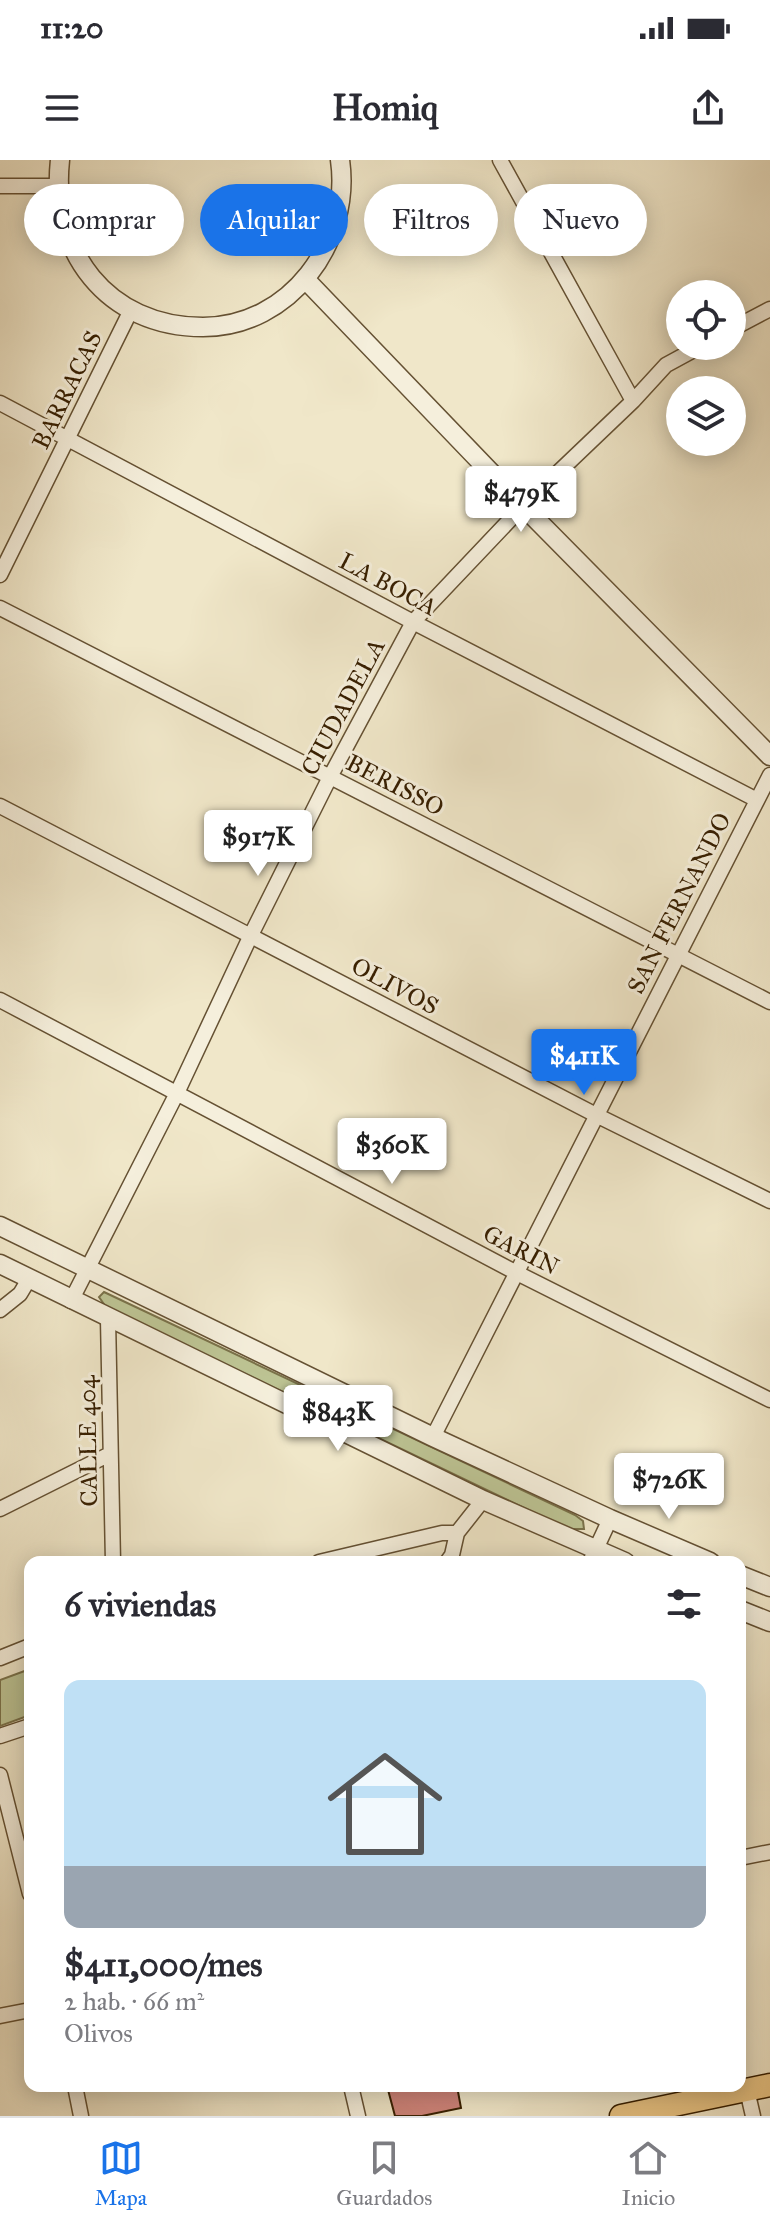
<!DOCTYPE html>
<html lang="es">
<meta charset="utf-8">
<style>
:root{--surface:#fff;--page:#f2f2f3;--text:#2b2b33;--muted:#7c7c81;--line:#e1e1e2;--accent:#1a73e8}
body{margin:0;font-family:"IM FELL Great Primer",serif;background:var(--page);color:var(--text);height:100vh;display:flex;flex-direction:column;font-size:30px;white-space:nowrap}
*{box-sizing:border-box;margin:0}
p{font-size:26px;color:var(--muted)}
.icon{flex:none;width:44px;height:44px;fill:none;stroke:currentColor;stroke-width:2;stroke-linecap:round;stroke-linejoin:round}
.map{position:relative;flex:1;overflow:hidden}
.side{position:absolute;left:24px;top:1396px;width:722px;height:536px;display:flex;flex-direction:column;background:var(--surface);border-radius:16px;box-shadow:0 4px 20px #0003}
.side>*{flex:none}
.hud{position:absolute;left:24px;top:24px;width:722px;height:72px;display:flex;gap:16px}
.tools{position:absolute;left:666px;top:120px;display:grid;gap:16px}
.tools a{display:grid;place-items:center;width:80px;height:80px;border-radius:50%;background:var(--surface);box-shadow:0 4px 20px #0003;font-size:40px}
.price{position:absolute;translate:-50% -68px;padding:0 18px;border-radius:8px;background:#fff;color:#222;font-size:26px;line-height:52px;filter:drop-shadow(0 2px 4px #0008)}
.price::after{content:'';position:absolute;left:50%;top:48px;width:24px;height:18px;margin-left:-12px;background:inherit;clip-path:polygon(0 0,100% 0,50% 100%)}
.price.on{background:var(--accent);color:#fff}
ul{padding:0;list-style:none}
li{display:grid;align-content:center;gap:16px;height:424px;padding:0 40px}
li span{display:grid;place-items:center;height:248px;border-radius:16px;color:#555}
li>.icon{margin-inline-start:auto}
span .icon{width:144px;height:144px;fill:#fffc;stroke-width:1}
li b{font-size:34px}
h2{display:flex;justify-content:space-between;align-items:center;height:96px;padding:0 40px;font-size:34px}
.tag{padding:0 28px;border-radius:36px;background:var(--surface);box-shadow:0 4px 20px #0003;font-size:28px;line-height:72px}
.tag.on{background:var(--accent);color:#fff}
.status{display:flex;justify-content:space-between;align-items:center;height:56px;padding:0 40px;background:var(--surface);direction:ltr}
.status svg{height:22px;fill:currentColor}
header{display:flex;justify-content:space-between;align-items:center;height:104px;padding:0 40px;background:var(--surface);font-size:36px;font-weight:700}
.tab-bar{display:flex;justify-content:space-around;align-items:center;height:112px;border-top:2px solid var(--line);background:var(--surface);font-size:22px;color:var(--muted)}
.tab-bar a{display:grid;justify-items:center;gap:4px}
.tab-bar .on{color:var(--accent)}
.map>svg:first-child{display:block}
.green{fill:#bdc494;stroke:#7a724a;stroke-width:2}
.building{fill:#ce837a;stroke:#371f01;stroke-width:2}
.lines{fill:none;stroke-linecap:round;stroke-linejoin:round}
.minor-casing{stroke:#655133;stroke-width:17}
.tertiary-casing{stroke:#655133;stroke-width:21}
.primary-casing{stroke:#371f01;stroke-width:25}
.minor{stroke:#f5efdc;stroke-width:14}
.tertiary{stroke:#f5efdc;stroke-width:18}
.primary{stroke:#e8c484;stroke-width:22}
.labels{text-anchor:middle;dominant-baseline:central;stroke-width:6;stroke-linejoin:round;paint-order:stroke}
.street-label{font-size:24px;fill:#371f01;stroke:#f5efdc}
</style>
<div class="status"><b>11:20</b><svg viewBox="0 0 49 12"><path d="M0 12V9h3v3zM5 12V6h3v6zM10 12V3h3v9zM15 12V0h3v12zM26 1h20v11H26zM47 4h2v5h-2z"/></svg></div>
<header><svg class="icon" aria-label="menu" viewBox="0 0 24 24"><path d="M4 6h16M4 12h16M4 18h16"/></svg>Homiq<svg class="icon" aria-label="share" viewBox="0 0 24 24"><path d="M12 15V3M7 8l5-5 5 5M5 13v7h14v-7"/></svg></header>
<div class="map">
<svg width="770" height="1956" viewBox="0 0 770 1956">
<rect width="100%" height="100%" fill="#f0e7c9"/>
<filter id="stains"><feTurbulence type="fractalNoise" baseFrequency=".0025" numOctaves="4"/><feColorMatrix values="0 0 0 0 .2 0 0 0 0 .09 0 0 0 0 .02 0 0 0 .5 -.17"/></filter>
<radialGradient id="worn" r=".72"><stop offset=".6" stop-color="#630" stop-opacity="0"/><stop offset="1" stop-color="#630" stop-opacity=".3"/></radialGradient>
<path class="green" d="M104 1132 575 1355 583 1361 584 1369H568L106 1147 99 1137Z
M30 1509V1555L0 1566V1520Z"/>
<path class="building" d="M387 1926H416L417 1930 435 1926H457L461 1948 422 1956H395Z"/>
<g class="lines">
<defs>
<path id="minor" d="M500 0 633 241
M0 26H57
M732 169 770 149
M0 243 413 462 757 640
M0 415 131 150
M0 448 770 842
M0 646 596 955 770 1041
M0 840 515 1112 770 1240
M71 1141 177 933 251 775 330 617 413 462 523 346 633 241 666 205 701 186
M0 1150 20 1134 29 1119
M108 1159 113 1402
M433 1277 770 615
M0 1349 110 1294
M319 1402 442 1373H457
M447 1402 452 1395 457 1373 483 1340
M590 1402 610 1359
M0 1498 30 1486
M0 1576 30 1566
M0 1615 30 1734
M740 1698 770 1692
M0 1856 30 1850
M75 1926 81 1956
M351 1926 358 1956
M747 1930 753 1956"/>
<path id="tertiary" d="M60 0C50 91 107 167 203 167 290 167 352 82 340 0
M306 120 523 346 770 596
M0 1066 433 1277 610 1359 710 1402
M0 1104 483 1340 625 1402
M740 1415 770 1427
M740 1450 770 1462"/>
<path id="primary" d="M621 1956 770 1925"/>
</defs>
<use href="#minor" class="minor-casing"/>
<use href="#tertiary" class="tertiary-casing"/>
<use href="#primary" class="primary-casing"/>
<use href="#minor" class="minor"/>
<use href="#tertiary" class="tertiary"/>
<use href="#primary" class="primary"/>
</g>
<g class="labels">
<g class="street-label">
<text transform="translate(67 230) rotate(-64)">BARRACAS</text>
<text transform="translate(388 424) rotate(28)">LA BOCA</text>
<text transform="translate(343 547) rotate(-62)">CIUDADELA</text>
<text transform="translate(395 625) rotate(27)">BERISSO</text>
<text transform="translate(679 743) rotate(-63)">SAN FERNANDO</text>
<text transform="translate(395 826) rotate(28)">OLIVOS</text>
<text transform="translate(521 1090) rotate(27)">GARIN</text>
<text transform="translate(88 1281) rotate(-91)">CALLE 404</text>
</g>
</g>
<rect width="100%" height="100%" filter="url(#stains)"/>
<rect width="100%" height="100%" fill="url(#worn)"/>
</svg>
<div class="tools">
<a><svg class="icon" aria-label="locate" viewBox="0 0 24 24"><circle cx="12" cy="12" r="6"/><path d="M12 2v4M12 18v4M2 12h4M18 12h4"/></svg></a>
<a><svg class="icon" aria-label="layers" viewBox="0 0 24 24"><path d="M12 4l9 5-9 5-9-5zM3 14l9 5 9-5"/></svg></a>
</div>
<b class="price" style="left:521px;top:374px">$479K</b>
<b class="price" style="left:258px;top:718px">$917K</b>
<b class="price on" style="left:584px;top:937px">$411K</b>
<b class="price" style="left:392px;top:1026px">$360K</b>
<b class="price" style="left:338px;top:1293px">$843K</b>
<b class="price" style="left:669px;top:1361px">$726K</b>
<div class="hud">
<a class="tag">Comprar</a>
<a class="tag on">Alquilar</a>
<a class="tag">Filtros</a>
<a class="tag">Nuevo</a>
</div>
<section class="side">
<h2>6 viviendas<svg class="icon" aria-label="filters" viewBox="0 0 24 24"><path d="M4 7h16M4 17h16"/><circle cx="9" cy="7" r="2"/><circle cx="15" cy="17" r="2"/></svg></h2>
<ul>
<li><span style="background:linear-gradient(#bfe0f5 75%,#9aa5b1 0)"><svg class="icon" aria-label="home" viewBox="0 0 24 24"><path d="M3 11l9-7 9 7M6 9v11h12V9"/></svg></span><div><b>$411,000/mes</b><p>2 hab. · 66 m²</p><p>Olivos</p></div></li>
</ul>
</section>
</div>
<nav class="tab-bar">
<a class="on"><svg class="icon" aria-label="map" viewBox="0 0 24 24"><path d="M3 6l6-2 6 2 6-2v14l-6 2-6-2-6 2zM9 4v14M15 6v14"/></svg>Mapa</a>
<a><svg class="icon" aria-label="saved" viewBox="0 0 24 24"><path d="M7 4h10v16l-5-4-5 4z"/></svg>Guardados</a>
<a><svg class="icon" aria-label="home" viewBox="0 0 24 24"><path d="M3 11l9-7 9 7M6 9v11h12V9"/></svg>Inicio</a>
</nav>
